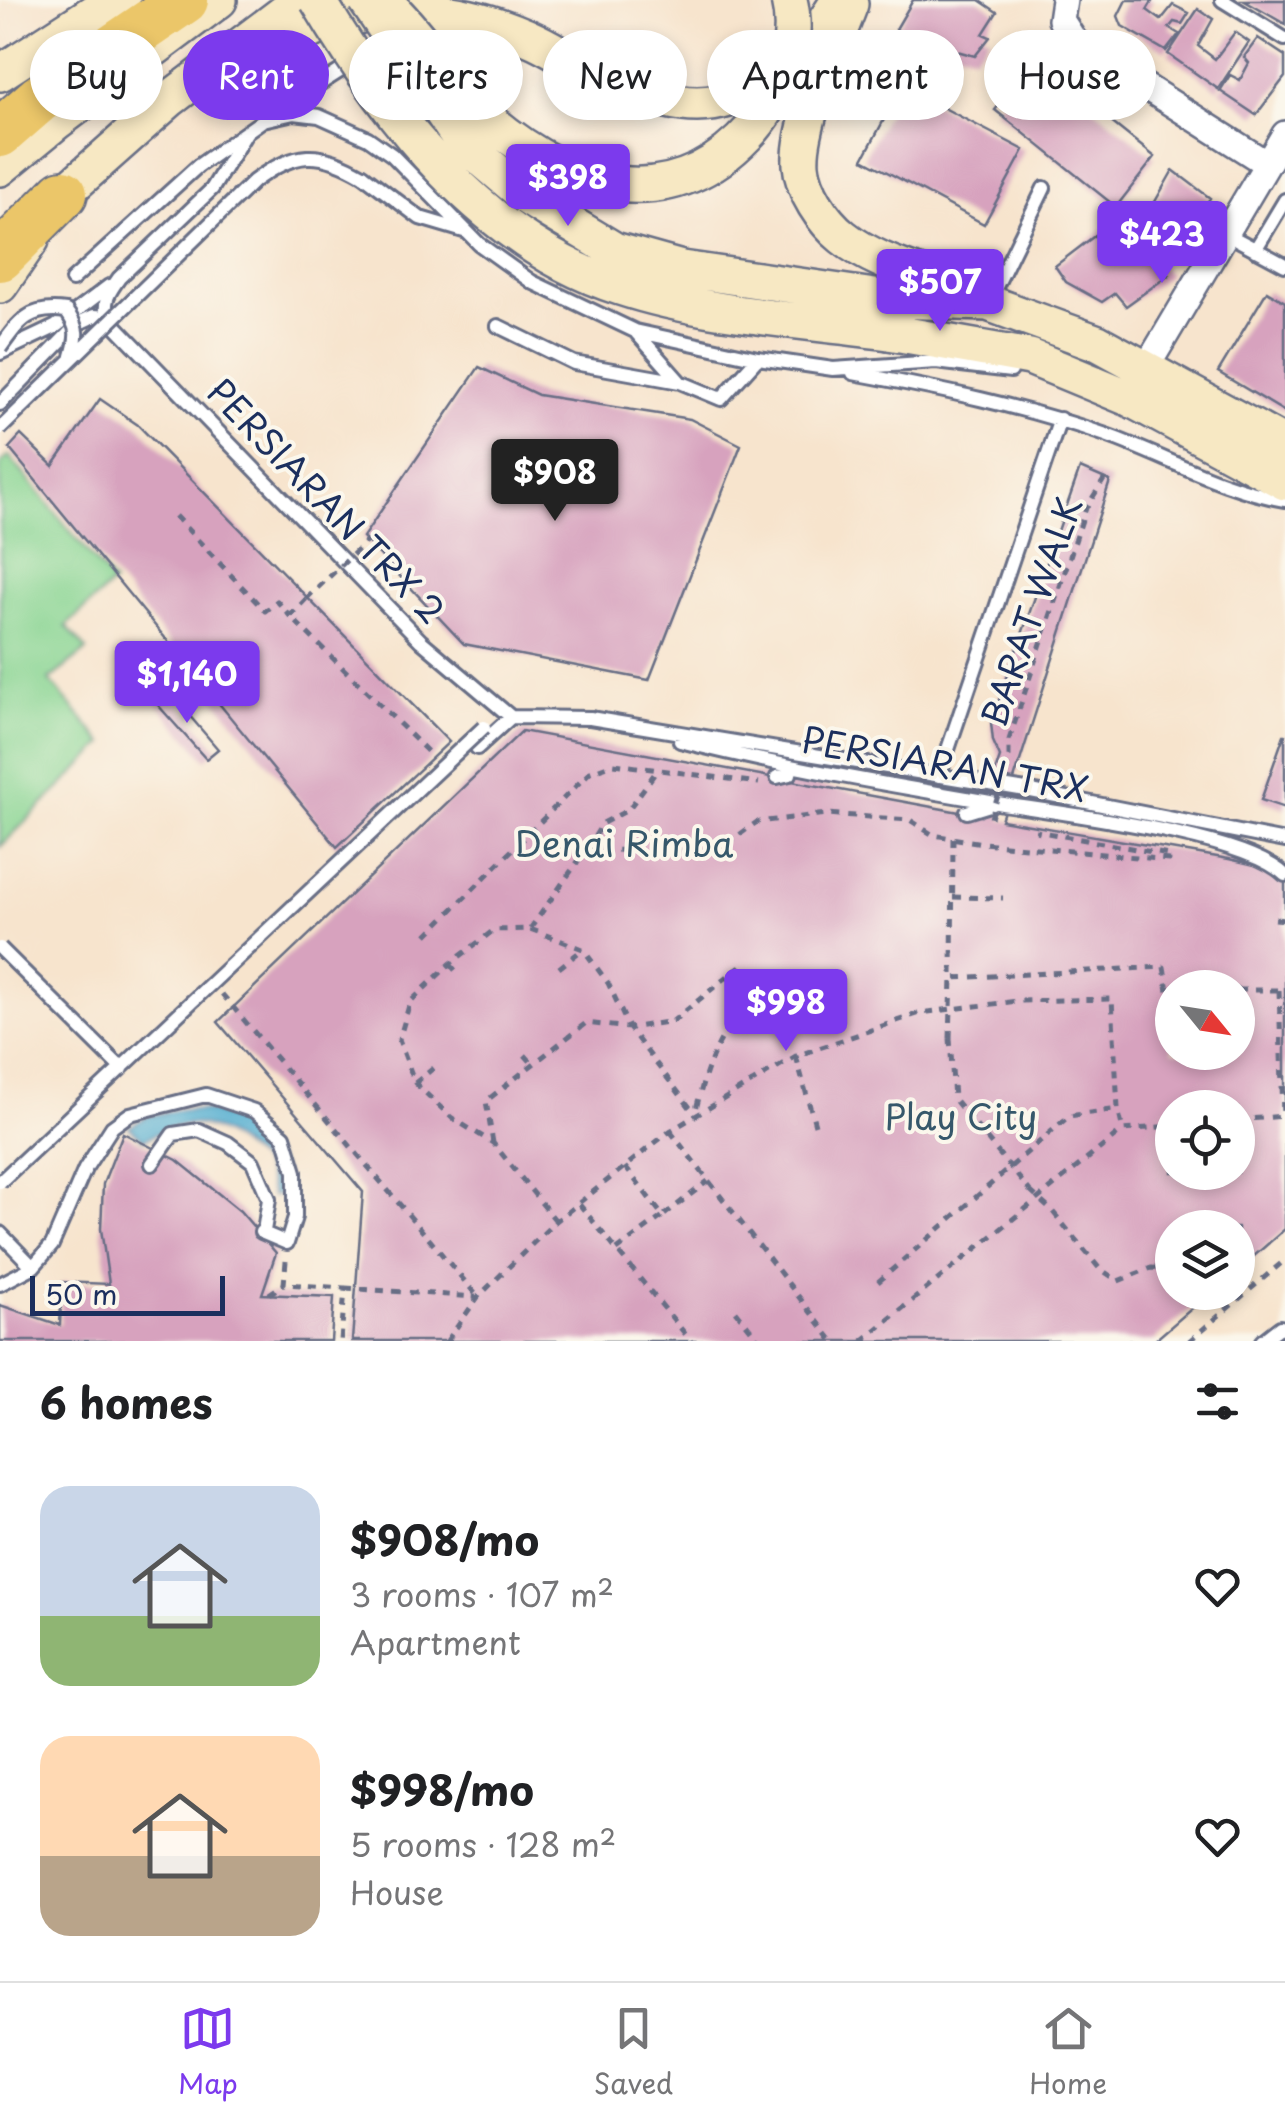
<!DOCTYPE html>
<meta charset="utf-8">
<style>
:root{--surface:#fff;--page:#f6f6f6;--text:#202124;--muted:#757577;--line:#e0e0e0;--accent:#7c3aed}
body{margin:0;font-family:"Playpen Sans",sans-serif;background:var(--page);color:var(--text);height:100vh;display:flex;flex-direction:column;font-size:38px;white-space:nowrap}
*{box-sizing:border-box;margin:0}
p{font-size:32px;color:var(--muted)}
.icon{flex:none;width:55px;height:55px;fill:none;stroke:currentColor;stroke-width:2;stroke-linecap:round;stroke-linejoin:round}
.map{position:relative;height:1341px;overflow:hidden}
.sheet{display:flex;flex-direction:column;background:var(--surface);flex:1}
.sheet>*{flex:none}
.top-card{position:absolute;left:30px;top:30px;width:1225px;height:90px;display:flex;gap:20px}
.needle{width:65px;rotate:120deg}
.buttons{position:absolute;left:1155px;top:970px;display:grid;gap:20px}
.buttons a{display:grid;place-items:center;width:100px;height:100px;border-radius:50%;background:var(--surface);box-shadow:0 5px 15px #0003;font-size:50px}
.scale{position:absolute;left:30px;bottom:25px;width:195px;box-sizing:border-box;padding-left:10px;border:5px solid #1b2f5e;border-top:0;font-size:28px;line-height:35px;white-space:nowrap;color:#1b2f5e;-webkit-text-stroke:8px #fbf7ec;paint-order:stroke}
.price{position:absolute;translate:-50% -85px;padding:0 22px;border-radius:10px;background:var(--accent);color:#fff;font-size:32px;line-height:65px;filter:drop-shadow(0 2px 5px #0008)}
.price::after{content:'';position:absolute;left:50%;top:60px;width:30px;height:22px;margin-left:-15px;background:inherit;clip-path:polygon(0 0,100% 0,50% 100%)}
.price.active{background:#222;color:#fff}
ul{padding:0;list-style:none}
li{display:flex;align-items:center;gap:30px;height:250px;padding:0 40px}
li span{display:grid;place-items:center;flex:none;width:280px;height:200px;border-radius:30px;color:#555}
li>.icon{margin-inline-start:auto}
span .icon{width:120px;height:120px;fill:#fffc;stroke-width:1}
li b{font-size:42px}
h2{display:flex;justify-content:space-between;align-items:center;height:120px;padding:0 40px;font-size:42px}
.chip{padding:0 35px;border-radius:45px;background:var(--surface);box-shadow:0 5px 15px #0003;font-size:35px;line-height:90px}
.chip.active{background:var(--accent);color:#fff}
.menu{display:flex;justify-content:space-around;align-items:center;height:140px;border-top:2px solid var(--line);background:var(--surface);font-size:28px;color:var(--muted)}
.menu a{display:grid;justify-items:center;gap:5px}
.menu .active{color:var(--accent)}
.map>svg:first-child{display:block}
.green{fill:#88d492;stroke:#528278;stroke-width:2.5}
.water{fill:#53add0;stroke:#376e97;stroke-width:2.5}
.building{fill:#d7a2be;fill-rule:evenodd}
.lines{fill:none;stroke-linecap:round;stroke-linejoin:round}
.lane-casing{stroke:#686e85;stroke-width:18}
.street-casing{stroke:#686e85;stroke-width:30}
.secondary-casing{stroke:#686e85;stroke-width:40}
.highway-casing{stroke:#686e85;stroke-width:52}
.path{stroke:#686e85;stroke-width:5;stroke-dasharray:8 8;stroke-linecap:butt}
.lane{stroke:#fff;stroke-width:12}
.street{stroke:#fff;stroke-width:25}
.secondary{stroke:#f7e8c3;stroke-width:35}
.highway{stroke:#ebc669;stroke-width:48}
.lane-bridge-casing{stroke:#686e85;stroke-width:18;stroke-linecap:butt}
.secondary-bridge-casing{stroke:#686e85;stroke-width:40;stroke-linecap:butt}
.path-bridge{stroke:#686e85;stroke-width:5;stroke-dasharray:8 8;stroke-linecap:butt}
.lane-bridge{stroke:#fff;stroke-width:12}
.secondary-bridge{stroke:#f7e8c3;stroke-width:35}
.labels{text-anchor:middle;dominant-baseline:central;stroke-width:8;stroke-linejoin:round;paint-order:stroke}
.street-label{font-size:35px;fill:#1b2f5e;stroke:#fbf7ec}
.park-label{font-size:35px;fill:#36586b;stroke:#fbf7ec}
</style>
<div class="map">
<svg width="1285" height="1341" viewBox="0 0 1285 1341">
<rect width="100%" height="100%" fill="#fbf7ec"/>
<filter id="ink" filterUnits="userSpaceOnUse"><feTurbulence type="fractalNoise" baseFrequency=".01" numOctaves="2"/><feDisplacementMap in="SourceGraphic" scale="20" xChannelSelector="R" yChannelSelector="G"/><feConvolveMatrix kernelMatrix="1 2 1 2 8 2 1 2 1" color-interpolation-filters="sRGB"/></filter>
<filter id="wash" filterUnits="userSpaceOnUse"><feTurbulence type="fractalNoise" baseFrequency=".0048" numOctaves="4" result="noise"/><feDisplacementMap in="SourceGraphic" scale="40" xChannelSelector="R" yChannelSelector="G"/><feGaussianBlur stdDeviation="2.25" result="paint"/><feColorMatrix in="noise" values="0 0 0 0 0 0 0 0 0 0 0 0 0 0 0 0 0 1.4 0 .05"/><feComposite in="paint" operator="in"/></filter>
<g filter="url(#wash)">
<rect width="100%" height="100%" fill="#f7e4cd"/>
<path class="green" d="M9 456 113 583 66 626 87 650 49 680 104 744 0 847V464Z"/>
<path class="water" d="M177 1110C187 1110 200 1109 209 1111 248 1120 282 1155 290 1192L272 1196C269 1187 268 1173 263 1165 259 1159 250 1154 245 1149 209 1119 185 1117 144 1140L129 1127 148 1116Z"/>
<g id="blocks">
<path class="building" d="M913 0H979L997 12 983 34 990 37 975 56 957 51 942 65 896 29Z
M1126 0H1153L1147 10 1161 20 1173 5 1189 13 1182 24 1174 22 1169 28 1179 34 1166 51 1122 26 1118 16Z
M1243 0H1285V24Z
M1198 9 1213 19 1198 46 1215 59 1235 32 1249 42 1218 89 1168 54Z
M1258 38 1285 56V77L1256 115 1220 91 1230 75 1240 80 1249 63 1244 57Z
M1035 61 1155 157 1116 207 995 110Z
M902 86 1024 150 984 224 863 159Z
M1173 170 1210 198 1176 253 1139 230Z
M1118 218 1169 275 1126 306 1115 293 1102 302 1066 282 1055 266Z
M1267 291 1285 302V412L1218 372Z
M479 367 538 395 690 419 741 445 649 680 464 644 363 537Z
M100 399 138 425 449 742 337 847 9 448 21 435 53 466Z
M1080 468 1110 481 1001 820 1229 859 1259 866 1285 880V1229L1238 1270V1228H1172V1292H1211L1154 1341H352L363 1192 218 1022 522 731 981 816 1000 757 993 741 991 723ZM1172 988H1238V1052H1172ZM1172 1108H1238V1172H1172Z
M170 693 218 749 206 759 157 704Z
M1284 735H1285V808L1261 800Z
M123 1133 177 1160 240 1211 276 1253 262 1294 334 1297 331 1341H0V1305L60 1325 62 1282 109 1284 101 1229 103 1184Z"/>
</g>
</g>
<g filter="url(#ink)">
<use href="#blocks" fill-opacity="0" stroke="#686e85" stroke-width="2.5"/>
<g class="lines">
<defs>
<path id="lane" d="M1222 0 1285 39
M263 120 294 113 319 116 368 138 392 155 479 244 532 282 635 331 758 358 833 369 936 362 1011 371
M363 175 420 218 464 231
M1225 233 1285 265
M1255 250 1285 200
M72 280 198 166 263 120 378 47 390 43
M988 303 1044 188
M107 317 421 641 511 717
M107 317C103 300 109 292 119 278L212 189 246 133
M498 326 574 363 680 382 721 399 758 358
M635 331 680 382
M0 353 55 327 109 286
M853 373C939 389 1023 406 1106 435 1165 456 1223 490 1285 500
M0 404 79 323 94 316 107 317
M680 741C779 766 878 783 978 800 1046 812 1240 832 1285 875
M477 748 511 717 590 718 1026 790 1285 841
M939 776 1060 419
M777 777 790 774
M967 812 993 804
M152 1164 173 1134 199 1130 228 1143 253 1162 269 1199 264 1231
M0 1233 33 1267 52 1245 85 1169 112 1127 130 1114 206 1095 254 1111 284 1136 295 1172V1217L287 1243 261 1232
M0 1284 33 1267
M1262 1341 1280 1327 1285 1328"/>
<path id="street" d="M1064 0 1061 20 1075 42 1267 164
M1146 368 1285 134"/>
<path id="secondary" d="M850 4C835 45 798 123 801 165 803 191 823 221 843 237 878 265 929 275 969 293
M257 49C308 33 365 5 419 10 458 13 500 24 536 41 563 54 588 72 617 84 640 93 672 104 697 104 757 104 811 48 839 0
M0 73 99 9 122 0
M0 168 56 122 219 0
M44 205 63 194 170 99 301 0
M0 285 31 240
M895 300 988 303 1098 343 1285 445
M889 332 1030 357 1129 398 1285 482"/>
<path id="highway" d="M0 133 39 99 184 0
M0 257 63 194"/>
</defs>
<use href="#lane" class="lane-casing"/>
<use href="#street" class="street-casing"/>
<use href="#secondary" class="secondary-casing"/>
<use href="#highway" class="highway-casing"/>
<path class="path" d="M175 516 265 611 277 601 290 616
M306 599 290 616 430 754
M1009 740 1086 508 1105 478
M953 838 952 978 1164 967 1168 991H1172
M586 850 603 823 628 810 658 769
M953 897 1003 898
M1275 919 1285 920
M530 929 586 850 717 851 757 822 827 814 910 820 933 835 983 843 1169 860V855L1036 831
M427 935 590 772 614 764 759 783
M450 964 459 975
M559 968 583 949
M1238 990H1285
M1279 990 1283 1117
M222 994 478 1297
M950 1038 954 1099 1030 1191
M525 1055 533 1064
M796 1056 815 1125
M415 1083 436 1066
M1238 1120 1284 1116
M670 1131 833 1341
M493 1143 486 1101 586 1023 629 1028 673 1021 739 967 756 990C720 1034 708 1058 695 1114
M625 1167 663 1216 708 1181
M579 1204 691 1341
M1053 1212 1099 1268 1118 1281 1151 1268 1172 1269
M556 1221 493 1143 452 1118 415 1083 399 1040 410 1002 450 964 494 930 530 929 583 949 608 983 629 1028 695 1114
M617 1250 663 1216
M286 1261 284 1284 345 1288 341 1341
M878 1282 1069 1116 1118 1109
M345 1288 476 1297
M269 1294 284 1284
M736 1311 760 1341
M447 1341 478 1297 556 1221 670 1131 796 1056 920 1013 1017 1001 1112 999 1118 1109 1123 1130 1172 1126
M862 1341 1123 1130
M1189 1341 1285 1260"/>
<use href="#lane" class="lane"/>
<use href="#street" class="street"/>
<use href="#secondary" class="secondary"/>
<use href="#highway" class="highway"/>
<defs>
<path id="lane-bridge" d="M0 348C20 320 30 306 66 311 79 328 78 336 72 356
M0 429 254 181C295 151 319 149 363 175
M0 948 122 1069
M0 1182 484 727"/>
<path id="secondary-bridge" d="M318 0C387 117 485 244 620 287 705 315 800 320 889 332
M366 0 463 143 528 198 614 250 682 269 895 300
M394 11C428 45 453 90 490 121 573 191 673 218 753 128 781 95 800 44 789 0"/>
</defs>
<use href="#lane-bridge" class="lane-bridge-casing"/>
<use href="#secondary-bridge" class="secondary-bridge-casing"/>
<path class="path-bridge" d="M306 599 367 541
M991 818 1009 760V740
M950 1038 952 978
M1030 1191 1053 1212"/>
<use href="#lane-bridge" class="lane-bridge"/>
<use href="#secondary-bridge" class="secondary-bridge"/>
</g>
</g>
<g class="labels">
<g class="street-label">
<text transform="translate(327 500) rotate(46)">PERSIARAN TRX 2</text>
<text transform="translate(1030 611) rotate(-71)">BARAT WALK</text>
<text transform="translate(945 763) rotate(10)">PERSIARAN TRX</text>
</g>
<g class="park-label">
<text x="624" y="842">Denai Rimba</text>
<text x="961" y="1115">Play City</text>
</g>
</g>
</svg>
<div class="buttons">
<a><svg class="needle" viewBox="-14 -14 28 28"><path d="M0-13l5 13h-10z" fill="#e53935"/><path d="M0 13l5-13h-10z" fill="#757577"/></svg></a>
<a><svg class="icon" aria-label="locate" viewBox="0 0 24 24"><circle cx="12" cy="12" r="6"/><path d="M12 2v4M12 18v4M2 12h4M18 12h4"/></svg></a>
<a><svg class="icon" aria-label="layers" viewBox="0 0 24 24"><path d="M12 4l9 5-9 5-9-5zM3 14l9 5 9-5"/></svg></a>
</div>
<div class="scale">50 m</div>
<b class="price" style="left:568px;top:229px">$398</b>
<b class="price" style="left:1162px;top:286px">$423</b>
<b class="price" style="left:940px;top:334px">$507</b>
<b class="price active" style="left:555px;top:524px">$908</b>
<b class="price" style="left:187px;top:726px">$1,140</b>
<b class="price" style="left:786px;top:1054px">$998</b>
<div class="top-card">
<a class="chip">Buy</a>
<a class="chip active">Rent</a>
<a class="chip">Filters</a>
<a class="chip">New</a>
<a class="chip">Apartment</a>
<a class="chip">House</a>
</div>
</div>
<section class="sheet">
<h2>6 homes<svg class="icon" aria-label="filters" viewBox="0 0 24 24"><path d="M4 7h16M4 17h16"/><circle cx="9" cy="7" r="2"/><circle cx="15" cy="17" r="2"/></svg></h2>
<ul>
<li><span style="background:linear-gradient(#c9d6e8 65%,#8fb573 0)"><svg class="icon" aria-label="home" viewBox="0 0 24 24"><path d="M3 11l9-7 9 7M6 9v11h12V9"/></svg></span><div><b>$908/mo</b><p>3 rooms · 107 m²</p><p>Apartment</p></div><svg class="icon" aria-label="heart" viewBox="0 0 24 24"><path d="M12 20l-8-8c-3-5 5-10 8-4 3-6 11-1 8 4z"/></svg></li>
<li><span style="background:linear-gradient(#ffd9b3 60%,#b9a48a 0)"><svg class="icon" aria-label="home" viewBox="0 0 24 24"><path d="M3 11l9-7 9 7M6 9v11h12V9"/></svg></span><div><b>$998/mo</b><p>5 rooms · 128 m²</p><p>House</p></div><svg class="icon" aria-label="heart" viewBox="0 0 24 24"><path d="M12 20l-8-8c-3-5 5-10 8-4 3-6 11-1 8 4z"/></svg></li>
</ul>
</section>
<nav class="menu">
<a class="active"><svg class="icon" aria-label="map" viewBox="0 0 24 24"><path d="M3 6l6-2 6 2 6-2v14l-6 2-6-2-6 2zM9 4v14M15 6v14"/></svg>Map</a>
<a><svg class="icon" aria-label="saved" viewBox="0 0 24 24"><path d="M7 4h10v16l-5-4-5 4z"/></svg>Saved</a>
<a><svg class="icon" aria-label="home" viewBox="0 0 24 24"><path d="M3 11l9-7 9 7M6 9v11h12V9"/></svg>Home</a>
</nav>
